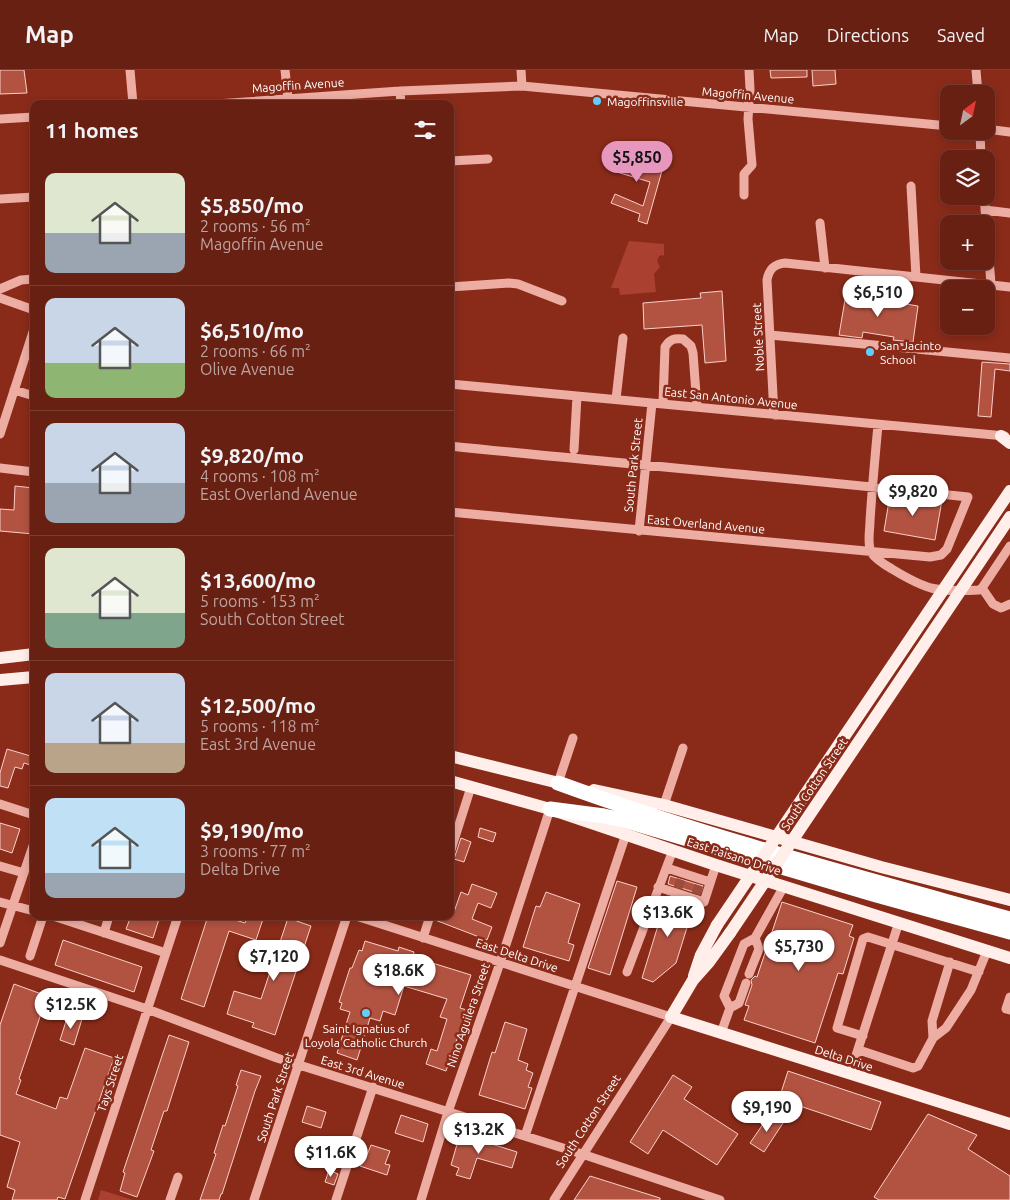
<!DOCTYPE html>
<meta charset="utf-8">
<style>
:root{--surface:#682013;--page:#6d281c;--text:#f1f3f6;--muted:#bda3a0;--line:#7b3e33;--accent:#e797bd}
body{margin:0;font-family:Ubuntu,sans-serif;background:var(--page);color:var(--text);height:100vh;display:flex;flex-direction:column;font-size:19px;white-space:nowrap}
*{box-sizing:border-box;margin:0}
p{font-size:16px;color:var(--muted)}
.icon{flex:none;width:28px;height:28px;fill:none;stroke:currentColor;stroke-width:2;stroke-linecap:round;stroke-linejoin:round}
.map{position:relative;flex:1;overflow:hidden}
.sheet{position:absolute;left:30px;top:30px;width:424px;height:820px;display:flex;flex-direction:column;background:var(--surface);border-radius:10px;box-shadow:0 2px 8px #0003,0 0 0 1px var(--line)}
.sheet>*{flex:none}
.needle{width:32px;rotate:33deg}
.controls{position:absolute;left:940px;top:15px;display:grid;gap:10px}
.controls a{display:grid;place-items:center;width:55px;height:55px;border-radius:10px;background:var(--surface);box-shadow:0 2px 8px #0003,0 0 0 1px var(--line);font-size:25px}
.price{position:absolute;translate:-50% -42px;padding:0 11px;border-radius:18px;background:#fff;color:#222;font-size:16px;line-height:32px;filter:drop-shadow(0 1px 2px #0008)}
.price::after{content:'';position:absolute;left:50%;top:30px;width:15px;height:11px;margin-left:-8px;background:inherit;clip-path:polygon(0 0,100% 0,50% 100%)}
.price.selected{background:var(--accent);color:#111}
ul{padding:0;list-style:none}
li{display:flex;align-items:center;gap:15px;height:125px;padding:0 15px}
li+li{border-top:1px solid var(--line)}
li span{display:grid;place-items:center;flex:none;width:140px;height:100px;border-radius:10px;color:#555}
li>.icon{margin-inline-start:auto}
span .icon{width:60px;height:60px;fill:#fffc;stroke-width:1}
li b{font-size:21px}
h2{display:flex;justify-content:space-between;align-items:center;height:60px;padding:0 15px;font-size:21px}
header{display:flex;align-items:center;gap:30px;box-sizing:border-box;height:70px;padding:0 25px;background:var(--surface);border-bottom:1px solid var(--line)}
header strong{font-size:24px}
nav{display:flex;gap:28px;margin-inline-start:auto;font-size:18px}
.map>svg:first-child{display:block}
.green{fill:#aa402f}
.building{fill:#b25342;stroke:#facfc9}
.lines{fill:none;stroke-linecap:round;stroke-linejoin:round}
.minor-tunnel{stroke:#9c4b3c;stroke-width:9;stroke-dasharray:9 4.5;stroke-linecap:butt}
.minor{stroke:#edada3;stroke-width:9}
.major{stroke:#ffeee9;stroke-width:12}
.highway{stroke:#fff;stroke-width:15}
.major-bridge{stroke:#ffeee9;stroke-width:12}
.poi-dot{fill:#5fcfff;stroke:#8a2b19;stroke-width:2}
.labels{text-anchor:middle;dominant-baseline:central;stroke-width:5;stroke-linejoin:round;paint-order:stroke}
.street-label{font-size:12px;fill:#fff;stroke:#8a2b19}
.poi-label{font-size:12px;fill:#fff;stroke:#8a2b19;text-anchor:start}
</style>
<header>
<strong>Map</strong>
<nav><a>Map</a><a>Directions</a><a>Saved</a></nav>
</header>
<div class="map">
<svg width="1010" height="1130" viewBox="0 0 1010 1130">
<rect width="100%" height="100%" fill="#8a2b19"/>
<path class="green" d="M629 171 664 174V186L662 185 659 186 657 191 660 197 654 204 656 222 620 225 619 218H611Z
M101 1120 133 1130H98Z"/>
<path class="building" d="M0 0H24L27 23 0 24Z
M770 0H807V7L771 8Z
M812 0H835L836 14 813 16Z
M615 82 663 97 647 154 638 151 640 144 611 133 615 124 643 136 650 112 610 100Z
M722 221 726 291 705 293 702 255 644 259 643 233 701 228 700 223Z
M846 224 918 236 913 272 893 270 894 267 863 262 862 268 839 265Z
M982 292 1010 294V301L995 299 991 347 978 346Z
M15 416 34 418V464L0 461V439L14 440Z
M890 425 942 430 935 470 884 461Z
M7 679 34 687V696L24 693 22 699 15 697 8 718 0 716V703Z
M0 753 20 759 12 783 0 779Z
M480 758 496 763 493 772 478 767Z
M461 768 471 772 464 792 454 789Z
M670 806 703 816 700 824 668 814Z
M617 811 637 817 610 905 588 898Z
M472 814 497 823 491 838 478 833 472 849 492 857 487 870 435 850 436 846H450V841L454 842 461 822 468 825Z
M546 822 580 834 568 873 574 875 569 891 523 877 536 836 540 837Z
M667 826 694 835 676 893 653 912 642 908Z
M782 832 853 855 849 866 854 868 843 904 838 903 815 973 744 950 749 936 745 935 752 915 751 910 755 906 757 907Z
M131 846H160L153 868 126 859Z
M208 846H223L245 853 248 846H264L256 870 229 861 204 937 181 929Z
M288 848 311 856 275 965 252 957 254 953 227 944 234 921 261 929Z
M63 870 142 897 134 922 55 895Z
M365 871 398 881 399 877 414 882 413 887 471 905 460 938 467 940 446 1001 426 994 431 979 437 981 447 949 440 947 447 929 404 916 395 945 383 941 380 951 370 948 357 990 337 983 350 942 340 939 342 933 339 932 350 898H352L359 880 362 881Z
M14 914 47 926 19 1009 21 1010 16 1024 56 1039 60 1027 67 1029 85 978 114 988 65 1129 58 1127 57 1130H12L15 1120 7 1117 20 1072 0 1065V955Z
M68 945 82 949 74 975 60 970Z
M505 952 527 959 518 990 528 994 526 1000 533 1003 528 1017 532 1018 525 1039 479 1025 492 982 495 983Z
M169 965 189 972 167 1041H164L151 1080 154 1081 137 1127 120 1121 125 1103 123 1102Z
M241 1000 261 1006 255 1021 222 1124H221L219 1130H200L216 1084 214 1083 223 1055 225 1056 238 1016 236 1015Z
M788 1001 881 1032 871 1060 779 1029Z
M673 1005 692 1017 684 1029 738 1064 717 1095 663 1060 648 1084 630 1072Z
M307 1036 326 1042 321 1058 302 1052Z
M770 1044 783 1053 764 1082 750 1073Z
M928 1044 977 1065 968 1079 1010 1106V1130H879L874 1127Z
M401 1045 428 1054 423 1072 395 1063Z
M460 1064 517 1082 512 1098 477 1088 470 1109 456 1105 459 1098 451 1095Z
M371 1075 390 1081 385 1094 390 1095 387 1105 360 1096 364 1086 366 1087Z
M329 1100 338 1104 334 1115 325 1112Z
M590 1106 660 1128V1130H574Z"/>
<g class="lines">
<path class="minor-tunnel" d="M678 818 682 807
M696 824 700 812"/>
<path class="minor" d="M130 0 133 34
M285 0 288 28
M521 0 522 16
M976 0 978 24
M400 21 401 34
M216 34 400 21 522 16 949 56
M0 49 34 47
M986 59 1010 62
M980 61 981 89
M450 91 488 89
M911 116 916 207
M744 125V104L752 95 748 49 750 19 749 0
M984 126 991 214
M0 129 34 127
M985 140 1010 143
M820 153 825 198
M450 217 509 213 518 214 562 231
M0 219 21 210 34 209
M0 228 34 240
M770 265 1010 288
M450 314 1005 366
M14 320 34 326
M616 329 623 268
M663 333 665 277C670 269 674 268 683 269L691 276 693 283 697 337
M774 345 767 210C769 199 774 194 785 193L1010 217
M878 355C875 387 872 419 870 451 870 460 867 473 871 482 875 489 885 495 892 499 928 521 937 522 979 520L982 518
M0 364 34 259
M450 376C622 394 795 408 968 427L947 479 941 485 930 487 450 442
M574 380 577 326
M0 398 34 402
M639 461 652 333
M982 518 1010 476
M982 518 993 534 1001 538 1010 534
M558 713 573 668
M0 734 34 745
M664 735 683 678
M450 783 471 717
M0 796 24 803
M667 798 710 812
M658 817 704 832 716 795
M0 832 34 841
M53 846 166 883
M356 846 671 947 554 1130
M104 863 109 846
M423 868 430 846
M755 868 784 816
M0 873 34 773
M30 886 43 846
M0 890 147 939 277 988 582 1084 720 1130
M627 902 673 780
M1010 927 1006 939 1010 940
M730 938 739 933 746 913
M721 963 730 938 724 926 744 874 755 868 759 879 749 904
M863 966 837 958 863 869 868 867 979 902
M933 968 932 951 950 892
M859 980 913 998 918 996 933 968 946 958 971 920 987 881
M850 1004 899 852
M525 1066 626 764
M85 1130 178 846
M170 1130 178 1107
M254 1130 347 846
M336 1130 373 1017
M421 1130 448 1042 500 893 550 739"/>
<path class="major" d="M1001 366 1010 373
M0 588 34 584
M0 610 34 607
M450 686 567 715
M450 711 550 739 716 795 1010 888
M594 720 664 735 881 797 1010 830
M730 863 709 892 693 910 671 947 1010 1054
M694 906 701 885 717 855"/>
<path class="highway" d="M558 713C706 767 859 807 1010 849
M550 739 604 746 627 751 873 824 1010 862"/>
<path class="major-bridge" d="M717 855 1010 421
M730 863 1010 447"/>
</g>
<g class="poi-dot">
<circle cx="597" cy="31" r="5"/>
<circle cx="870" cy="282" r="5"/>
<circle cx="366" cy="943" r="5"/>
</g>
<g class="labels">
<g class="street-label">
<text transform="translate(298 15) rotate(-4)">Magoffin Avenue</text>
<text transform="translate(748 25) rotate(5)">Magoffin Avenue</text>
<text transform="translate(758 267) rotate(-93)">Noble Street</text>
<text transform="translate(731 328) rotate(6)">East San Antonio Avenue</text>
<text transform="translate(633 395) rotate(-84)">South Park Street</text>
<text transform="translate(706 454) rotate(5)">East Overland Avenue</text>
<text transform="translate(814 714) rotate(-56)">South Cotton Street</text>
<text transform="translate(734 786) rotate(18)">East Paisano Drive</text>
<text transform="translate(517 885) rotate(18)">East Delta Drive</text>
<text transform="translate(468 945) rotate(-71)">Nino Aguilera Street</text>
<text transform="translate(844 988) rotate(18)">Delta Drive</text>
<text transform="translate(363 1002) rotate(17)">East 3rd Avenue</text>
<text transform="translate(110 1013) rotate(-72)">Tays Street</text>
<text transform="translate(275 1027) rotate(-72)">South Park Street</text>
<text transform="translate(588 1051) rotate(-57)">South Cotton Street</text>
</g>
<g class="poi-label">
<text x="607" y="31">Magoffinsville</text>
<text x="880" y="275">San Jacinto<tspan x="880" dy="14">School</tspan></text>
<text x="366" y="958" text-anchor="middle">Saint Ignatius of<tspan x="366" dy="14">Loyola Catholic Church</tspan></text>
</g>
</g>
</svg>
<div class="controls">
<a><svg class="needle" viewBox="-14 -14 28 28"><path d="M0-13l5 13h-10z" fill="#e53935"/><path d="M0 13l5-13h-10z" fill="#bda3a0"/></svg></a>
<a><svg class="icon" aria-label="layers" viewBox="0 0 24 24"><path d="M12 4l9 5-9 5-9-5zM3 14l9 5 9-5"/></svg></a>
<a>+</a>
<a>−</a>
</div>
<b class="price selected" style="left:637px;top:113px">$5,850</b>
<b class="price" style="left:878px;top:248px">$6,510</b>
<b class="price" style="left:913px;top:447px">$9,820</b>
<b class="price" style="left:668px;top:868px">$13.6K</b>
<b class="price" style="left:799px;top:902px">$5,730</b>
<b class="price" style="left:274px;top:912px">$7,120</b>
<b class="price" style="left:399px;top:926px">$18.6K</b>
<b class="price" style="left:71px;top:960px">$12.5K</b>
<b class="price" style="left:767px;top:1063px">$9,190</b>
<b class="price" style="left:479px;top:1085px">$13.2K</b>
<b class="price" style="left:331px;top:1108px">$11.6K</b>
<section class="sheet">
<h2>11 homes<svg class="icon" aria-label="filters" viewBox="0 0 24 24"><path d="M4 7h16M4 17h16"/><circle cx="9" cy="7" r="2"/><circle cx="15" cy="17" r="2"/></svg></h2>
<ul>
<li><span style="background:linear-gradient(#dfe7d0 60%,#9aa5b1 0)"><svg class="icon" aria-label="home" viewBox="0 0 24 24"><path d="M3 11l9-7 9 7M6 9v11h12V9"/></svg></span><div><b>$5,850/mo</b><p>2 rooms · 56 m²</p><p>Magoffin Avenue</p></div></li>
<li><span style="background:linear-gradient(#c9d6e8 65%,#8fb573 0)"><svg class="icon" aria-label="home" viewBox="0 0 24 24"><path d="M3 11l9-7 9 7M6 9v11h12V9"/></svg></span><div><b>$6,510/mo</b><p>2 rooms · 66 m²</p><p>Olive Avenue</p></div></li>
<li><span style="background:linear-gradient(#c9d6e8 60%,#9aa5b1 0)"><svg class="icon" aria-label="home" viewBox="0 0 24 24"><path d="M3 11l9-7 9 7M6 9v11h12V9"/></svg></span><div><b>$9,820/mo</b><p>4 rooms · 108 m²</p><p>East Overland Avenue</p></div></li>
<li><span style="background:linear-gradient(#dfe7d0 65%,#7fa58c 0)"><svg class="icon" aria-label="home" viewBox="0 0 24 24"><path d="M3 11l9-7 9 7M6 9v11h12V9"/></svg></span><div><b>$13,600/mo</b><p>5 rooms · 153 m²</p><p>South Cotton Street</p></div></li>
<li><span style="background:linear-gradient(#c9d6e8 70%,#b9a48a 0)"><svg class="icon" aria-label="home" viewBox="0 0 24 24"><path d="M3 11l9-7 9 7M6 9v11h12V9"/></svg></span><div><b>$12,500/mo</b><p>5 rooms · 118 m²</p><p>East 3rd Avenue</p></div></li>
<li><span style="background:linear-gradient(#bfe0f5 75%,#9aa5b1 0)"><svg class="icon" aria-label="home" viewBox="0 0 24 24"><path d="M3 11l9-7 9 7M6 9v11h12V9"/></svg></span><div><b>$9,190/mo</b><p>3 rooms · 77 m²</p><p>Delta Drive</p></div></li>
</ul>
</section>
</div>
